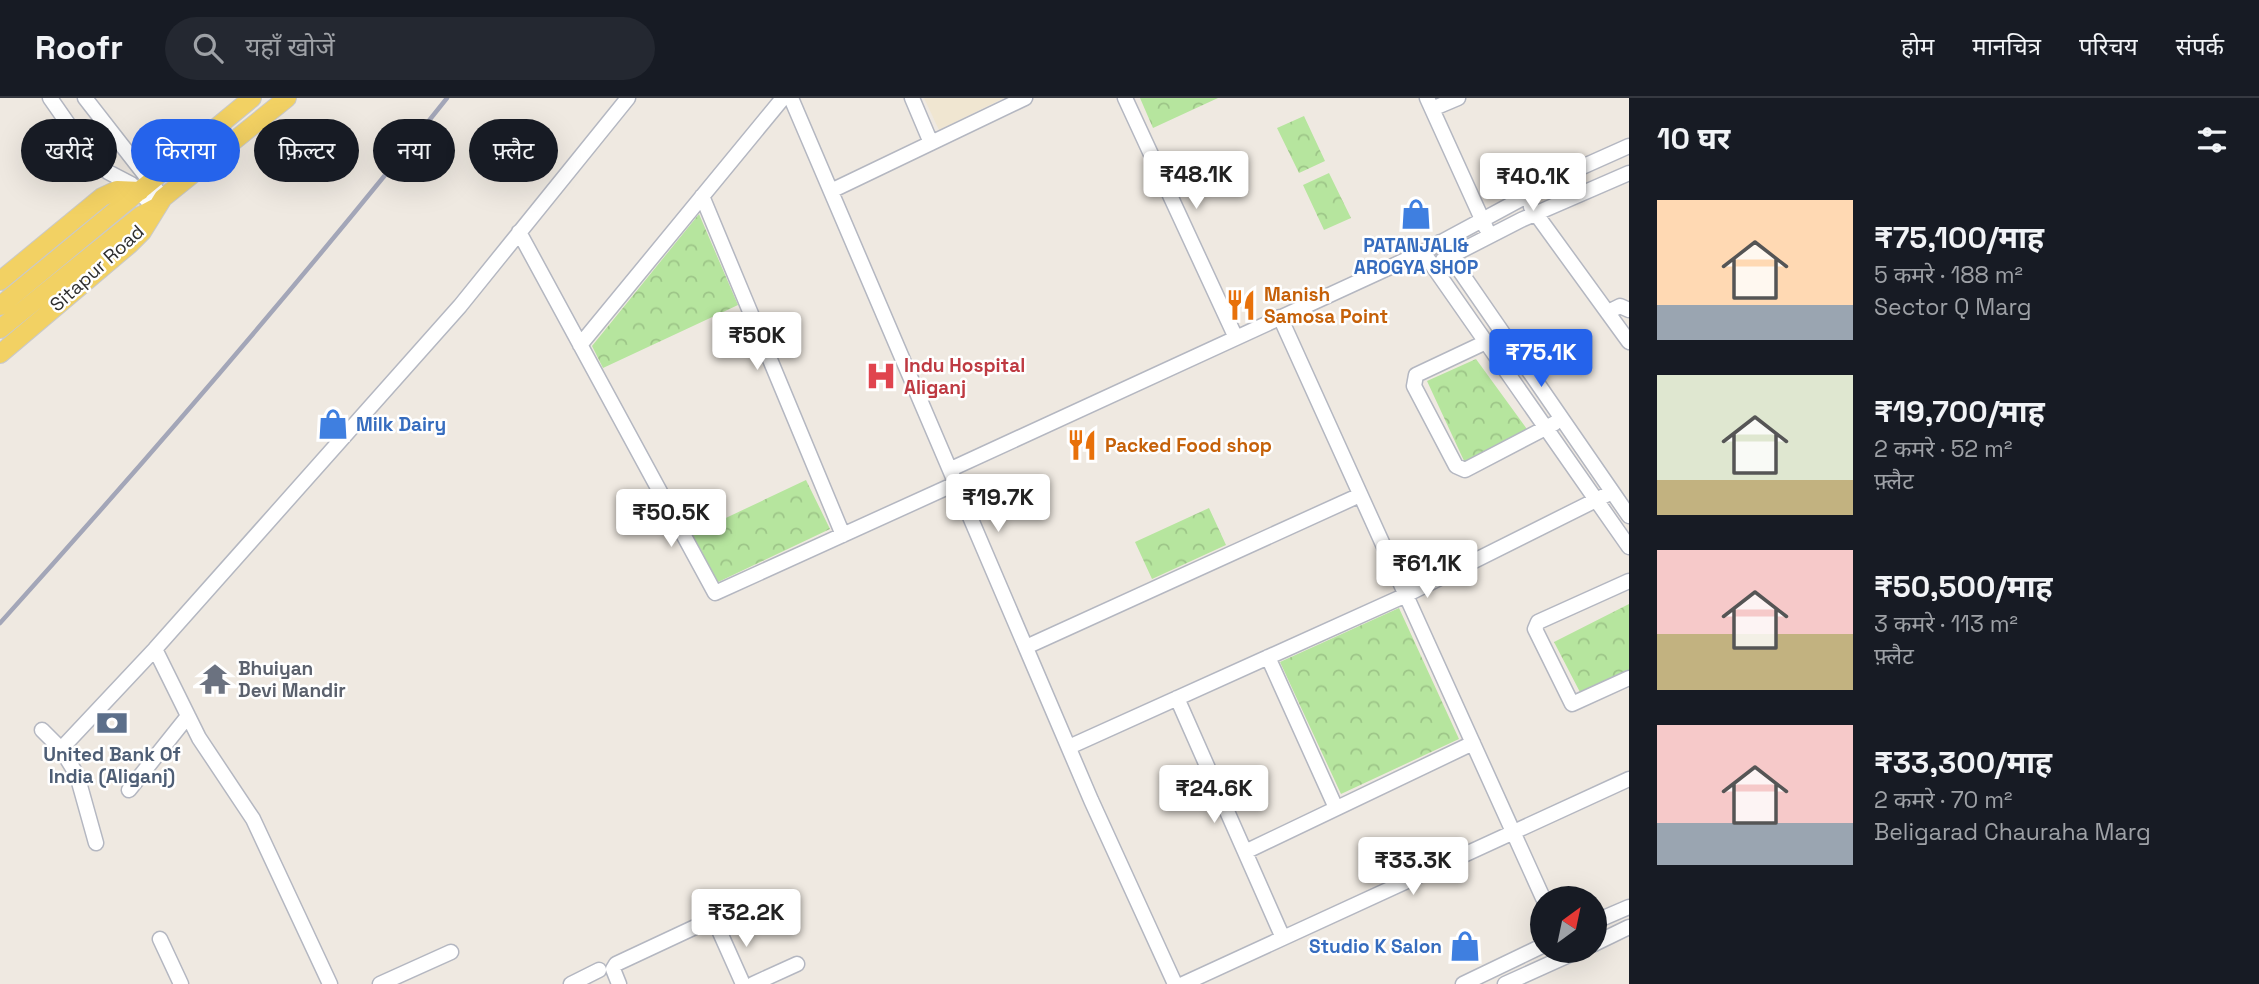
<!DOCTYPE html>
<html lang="hi">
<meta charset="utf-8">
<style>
:root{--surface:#171b24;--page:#242831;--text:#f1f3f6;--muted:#9ea1a6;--line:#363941;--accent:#2563eb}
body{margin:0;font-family:"Space Grotesk","Noto Sans Devanagari",sans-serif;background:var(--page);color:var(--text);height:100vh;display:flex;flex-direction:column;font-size:26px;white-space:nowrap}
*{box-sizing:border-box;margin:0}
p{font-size:23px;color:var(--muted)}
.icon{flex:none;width:38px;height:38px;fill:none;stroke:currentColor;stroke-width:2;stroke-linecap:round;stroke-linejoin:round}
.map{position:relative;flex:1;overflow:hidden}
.details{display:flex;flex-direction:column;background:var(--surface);width:630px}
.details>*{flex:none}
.guide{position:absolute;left:21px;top:21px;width:665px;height:63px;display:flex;gap:14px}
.needle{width:46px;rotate:33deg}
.fabs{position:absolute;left:1530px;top:788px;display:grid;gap:14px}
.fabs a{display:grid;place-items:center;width:77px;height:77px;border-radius:50%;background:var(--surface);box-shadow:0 7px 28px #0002;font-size:35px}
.price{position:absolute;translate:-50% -60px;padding:0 16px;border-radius:7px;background:#fff;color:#222;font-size:23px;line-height:46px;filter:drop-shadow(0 2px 4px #0008)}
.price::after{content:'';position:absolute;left:50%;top:42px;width:21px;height:16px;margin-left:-10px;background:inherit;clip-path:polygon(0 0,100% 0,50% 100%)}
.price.active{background:var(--accent);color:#fff}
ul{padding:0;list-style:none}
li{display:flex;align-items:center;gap:21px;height:175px;padding:0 28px}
li span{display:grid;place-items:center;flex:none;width:196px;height:140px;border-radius:0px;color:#555}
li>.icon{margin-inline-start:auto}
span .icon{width:84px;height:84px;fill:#fffc;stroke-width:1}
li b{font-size:30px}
h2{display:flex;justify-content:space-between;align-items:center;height:84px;padding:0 28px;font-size:30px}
.pill{padding:0 24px;border-radius:32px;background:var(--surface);box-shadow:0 7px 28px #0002;font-size:24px;line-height:63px}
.pill.active{background:var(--accent);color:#fff}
header{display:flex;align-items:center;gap:42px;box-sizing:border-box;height:98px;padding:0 35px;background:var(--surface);border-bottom:2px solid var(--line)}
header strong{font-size:33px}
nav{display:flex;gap:38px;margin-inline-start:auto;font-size:24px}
.search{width:490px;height:63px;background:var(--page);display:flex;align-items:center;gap:18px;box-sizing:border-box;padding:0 24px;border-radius:38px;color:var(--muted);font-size:26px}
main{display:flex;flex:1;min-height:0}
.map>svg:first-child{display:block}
.education{fill:#f0e6d1}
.forest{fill:url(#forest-crowns)}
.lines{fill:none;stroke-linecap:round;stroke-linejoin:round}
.minor-casing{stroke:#b4b7c1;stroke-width:17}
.major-casing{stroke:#c9c9c9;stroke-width:20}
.minor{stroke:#fff;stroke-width:14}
.major{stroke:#f2d163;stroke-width:18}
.rail{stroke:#a3a6b8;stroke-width:4.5}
.labels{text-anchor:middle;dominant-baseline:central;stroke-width:5;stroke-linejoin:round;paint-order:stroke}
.shop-label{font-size:19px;font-weight:bold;fill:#366cbe;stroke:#fff}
.street-label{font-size:19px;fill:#2e2e2e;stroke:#fff}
.food-label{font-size:19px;font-weight:bold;fill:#c56008;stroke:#fff;text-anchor:start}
.health-label{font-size:19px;font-weight:bold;fill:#be3a42;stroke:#fff;text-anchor:start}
.worship-label{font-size:19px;font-weight:bold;fill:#5b616d;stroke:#fff;text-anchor:start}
.service-label{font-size:19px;font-weight:bold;fill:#4e5e75;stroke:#fff}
</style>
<header>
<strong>Roofr</strong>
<div class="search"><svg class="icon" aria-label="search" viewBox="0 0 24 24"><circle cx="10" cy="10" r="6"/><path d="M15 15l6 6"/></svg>यहाँ खोजें</div>
<nav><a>होम</a><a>मानचित्र</a><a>परिचय</a><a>संपर्क</a></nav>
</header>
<main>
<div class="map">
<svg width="1629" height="886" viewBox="0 0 1629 886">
<defs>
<pattern id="forest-crowns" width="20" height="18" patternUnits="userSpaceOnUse" patternTransform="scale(1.75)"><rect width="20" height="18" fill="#b6e59e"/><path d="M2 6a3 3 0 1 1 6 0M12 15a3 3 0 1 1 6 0" fill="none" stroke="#9dc588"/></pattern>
</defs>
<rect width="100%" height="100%" fill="#efe9e1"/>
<path class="education" d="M924 0H1004L939 32Z"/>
<path class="forest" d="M1140 0H1218L1153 30Z
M1304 18 1325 63 1299 75 1277 30Z
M1329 75 1351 120 1324 132 1303 87Z
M699 116 738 207 603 270 592 248Z
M1476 261 1529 334 1465 365 1427 283Z
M806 382 830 431 716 485 692 436Z
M1209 410 1226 447 1152 481 1135 444Z
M1629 506V574L1582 598 1554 544Z
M1399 510 1459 641 1341 696 1280 564Z"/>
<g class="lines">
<defs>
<path id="minor" d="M50 0 80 43 108 74 131 86 155 110
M85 0 163 100
M791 0 1091 702 1175 886
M912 0 931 45
M1125 0 1236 240
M1427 0 1486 130
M1432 11 1458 0
M833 92 1025 0
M702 98 843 437
M1531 109 1629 244
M519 134 715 495 957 385
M1440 144 1629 418
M1423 154 1629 449
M1443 162 1521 122 1629 75
M1608 214 1620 208 1629 212
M1280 219 1543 800
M1486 244 1416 277 1414 288 1456 368 1465 372 1555 325
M580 247 783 0
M951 371 1423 154 1573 73 1629 48
M1629 483 1538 524 1535 531 1572 606 1629 580
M1026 549 1360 397
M155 551 199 640 253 721 330 886
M1268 559 1336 710
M1177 600 1283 840
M42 632 61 651
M1069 649 1406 497 1612 394
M129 692 188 618
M96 745 77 677 61 651 155 551 460 208 628 0
M1245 754 1473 645
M1594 824 1629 809
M715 826 763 804
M160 841 181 886
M1594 846 1629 829
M380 886 451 854
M571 886 599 872
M619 886 613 871 616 866 708 823 718 830 743 886
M753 886 797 866
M1183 886 1629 681
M1463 886 1542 848
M1505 886 1580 852"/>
<path id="major" d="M0 183 102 99 117 92 140 93
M0 208 252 0
M0 231 140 118 155 110
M0 256 130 146 142 134 163 100 287 0"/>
</defs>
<use href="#minor" class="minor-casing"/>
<use href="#major" class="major-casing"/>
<use href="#minor" class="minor"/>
<use href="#major" class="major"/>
<path class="rail" d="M0 525C154 354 304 180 447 0"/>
</g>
<defs>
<symbol id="shop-bare" viewBox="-9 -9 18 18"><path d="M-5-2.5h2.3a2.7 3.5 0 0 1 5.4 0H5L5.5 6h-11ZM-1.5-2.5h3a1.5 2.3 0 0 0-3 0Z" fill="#3f7fe0" stroke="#fff" stroke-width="2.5" paint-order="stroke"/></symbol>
<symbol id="restaurant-bare" viewBox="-9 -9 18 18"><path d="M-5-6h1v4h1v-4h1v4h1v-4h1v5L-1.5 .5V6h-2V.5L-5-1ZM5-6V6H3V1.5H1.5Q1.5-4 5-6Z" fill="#e8710a" stroke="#fff" stroke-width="2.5" paint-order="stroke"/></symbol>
<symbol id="hospital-bare" viewBox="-9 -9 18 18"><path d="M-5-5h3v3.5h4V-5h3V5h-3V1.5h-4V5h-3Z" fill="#e0444e" stroke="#fff" stroke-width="2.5" paint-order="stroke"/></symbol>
<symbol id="temple-bare" viewBox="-9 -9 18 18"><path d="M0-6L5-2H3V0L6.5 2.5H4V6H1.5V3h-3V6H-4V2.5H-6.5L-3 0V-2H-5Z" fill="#6b7280" stroke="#fff" stroke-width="2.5" paint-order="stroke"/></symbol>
<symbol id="bank-bare" viewBox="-9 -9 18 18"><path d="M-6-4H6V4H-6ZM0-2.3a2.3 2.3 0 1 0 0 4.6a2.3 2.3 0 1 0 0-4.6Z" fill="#5c6f8a" stroke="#fff" stroke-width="2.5" paint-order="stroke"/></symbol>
</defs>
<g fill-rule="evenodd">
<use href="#shop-bare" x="1394" y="94" width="44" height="44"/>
<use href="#restaurant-bare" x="1219" y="185" width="44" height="44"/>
<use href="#hospital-bare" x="859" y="256" width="44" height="44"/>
<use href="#shop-bare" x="311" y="304" width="44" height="44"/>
<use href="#restaurant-bare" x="1060" y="325" width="44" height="44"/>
<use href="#temple-bare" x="193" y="559" width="44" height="44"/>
<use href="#bank-bare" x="90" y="603" width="44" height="44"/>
<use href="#shop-bare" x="1443" y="826" width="44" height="44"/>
</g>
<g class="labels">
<g class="shop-label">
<text x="1416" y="147">PATANJALI&amp;<tspan x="1416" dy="22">AROGYA SHOP</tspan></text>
<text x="356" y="326" text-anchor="start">Milk Dairy</text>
<text x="1442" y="848" text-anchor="end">Studio K Salon</text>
</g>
<g class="street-label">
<text transform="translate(97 170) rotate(-42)">Sitapur Road</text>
</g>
<g class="food-label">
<text x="1264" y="196">Manish<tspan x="1264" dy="22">Samosa Point</tspan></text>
<text x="1105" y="347">Packed Food shop</text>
</g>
<g class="health-label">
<text x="904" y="267">Indu Hospital<tspan x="904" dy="22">Aliganj</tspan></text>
</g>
<g class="worship-label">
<text x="238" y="570">Bhuiyan<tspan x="238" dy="22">Devi Mandir</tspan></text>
</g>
<g class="service-label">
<text x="112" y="656">United Bank Of<tspan x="112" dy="22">India (Aliganj)</tspan></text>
</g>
</g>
</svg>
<div class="fabs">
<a><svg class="needle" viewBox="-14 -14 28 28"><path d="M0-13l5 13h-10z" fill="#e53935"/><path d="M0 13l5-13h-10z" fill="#9ea1a6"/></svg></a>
</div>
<b class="price" style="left:1196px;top:113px">₹48.1K</b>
<b class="price" style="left:1533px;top:115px">₹40.1K</b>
<b class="price" style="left:757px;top:274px">₹50K</b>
<b class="price active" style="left:1541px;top:291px">₹75.1K</b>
<b class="price" style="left:998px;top:436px">₹19.7K</b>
<b class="price" style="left:671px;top:451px">₹50.5K</b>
<b class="price" style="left:1427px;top:502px">₹61.1K</b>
<b class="price" style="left:1214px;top:727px">₹24.6K</b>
<b class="price" style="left:1413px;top:799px">₹33.3K</b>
<b class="price" style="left:746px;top:851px">₹32.2K</b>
<div class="guide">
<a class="pill">खरीदें</a>
<a class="pill active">किराया</a>
<a class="pill">फ़िल्टर</a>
<a class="pill">नया</a>
<a class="pill">फ़्लैट</a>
</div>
</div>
<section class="details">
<h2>10 घर<svg class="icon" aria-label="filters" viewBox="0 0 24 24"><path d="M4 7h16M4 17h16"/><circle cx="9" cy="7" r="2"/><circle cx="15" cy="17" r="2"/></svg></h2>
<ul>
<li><span style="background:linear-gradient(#ffd9b3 75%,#9aa5b1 0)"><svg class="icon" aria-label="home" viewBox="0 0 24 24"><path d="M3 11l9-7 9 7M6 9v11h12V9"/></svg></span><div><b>₹75,100/माह</b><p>5 कमरे · 188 m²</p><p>Sector Q Marg</p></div></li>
<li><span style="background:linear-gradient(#dfe7d0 75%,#c2b280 0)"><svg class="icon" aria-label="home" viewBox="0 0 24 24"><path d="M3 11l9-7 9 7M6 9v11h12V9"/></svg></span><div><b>₹19,700/माह</b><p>2 कमरे · 52 m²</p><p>फ़्लैट</p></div></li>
<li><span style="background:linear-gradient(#f6c9c9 60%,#c2b280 0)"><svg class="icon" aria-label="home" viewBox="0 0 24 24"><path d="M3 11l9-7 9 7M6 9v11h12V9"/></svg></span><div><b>₹50,500/माह</b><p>3 कमरे · 113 m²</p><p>फ़्लैट</p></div></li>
<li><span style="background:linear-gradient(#f6c9c9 70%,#9aa5b1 0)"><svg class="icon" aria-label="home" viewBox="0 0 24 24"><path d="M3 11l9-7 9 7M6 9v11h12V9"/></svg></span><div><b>₹33,300/माह</b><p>2 कमरे · 70 m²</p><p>Beligarad Chauraha Marg</p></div></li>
</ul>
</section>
</main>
